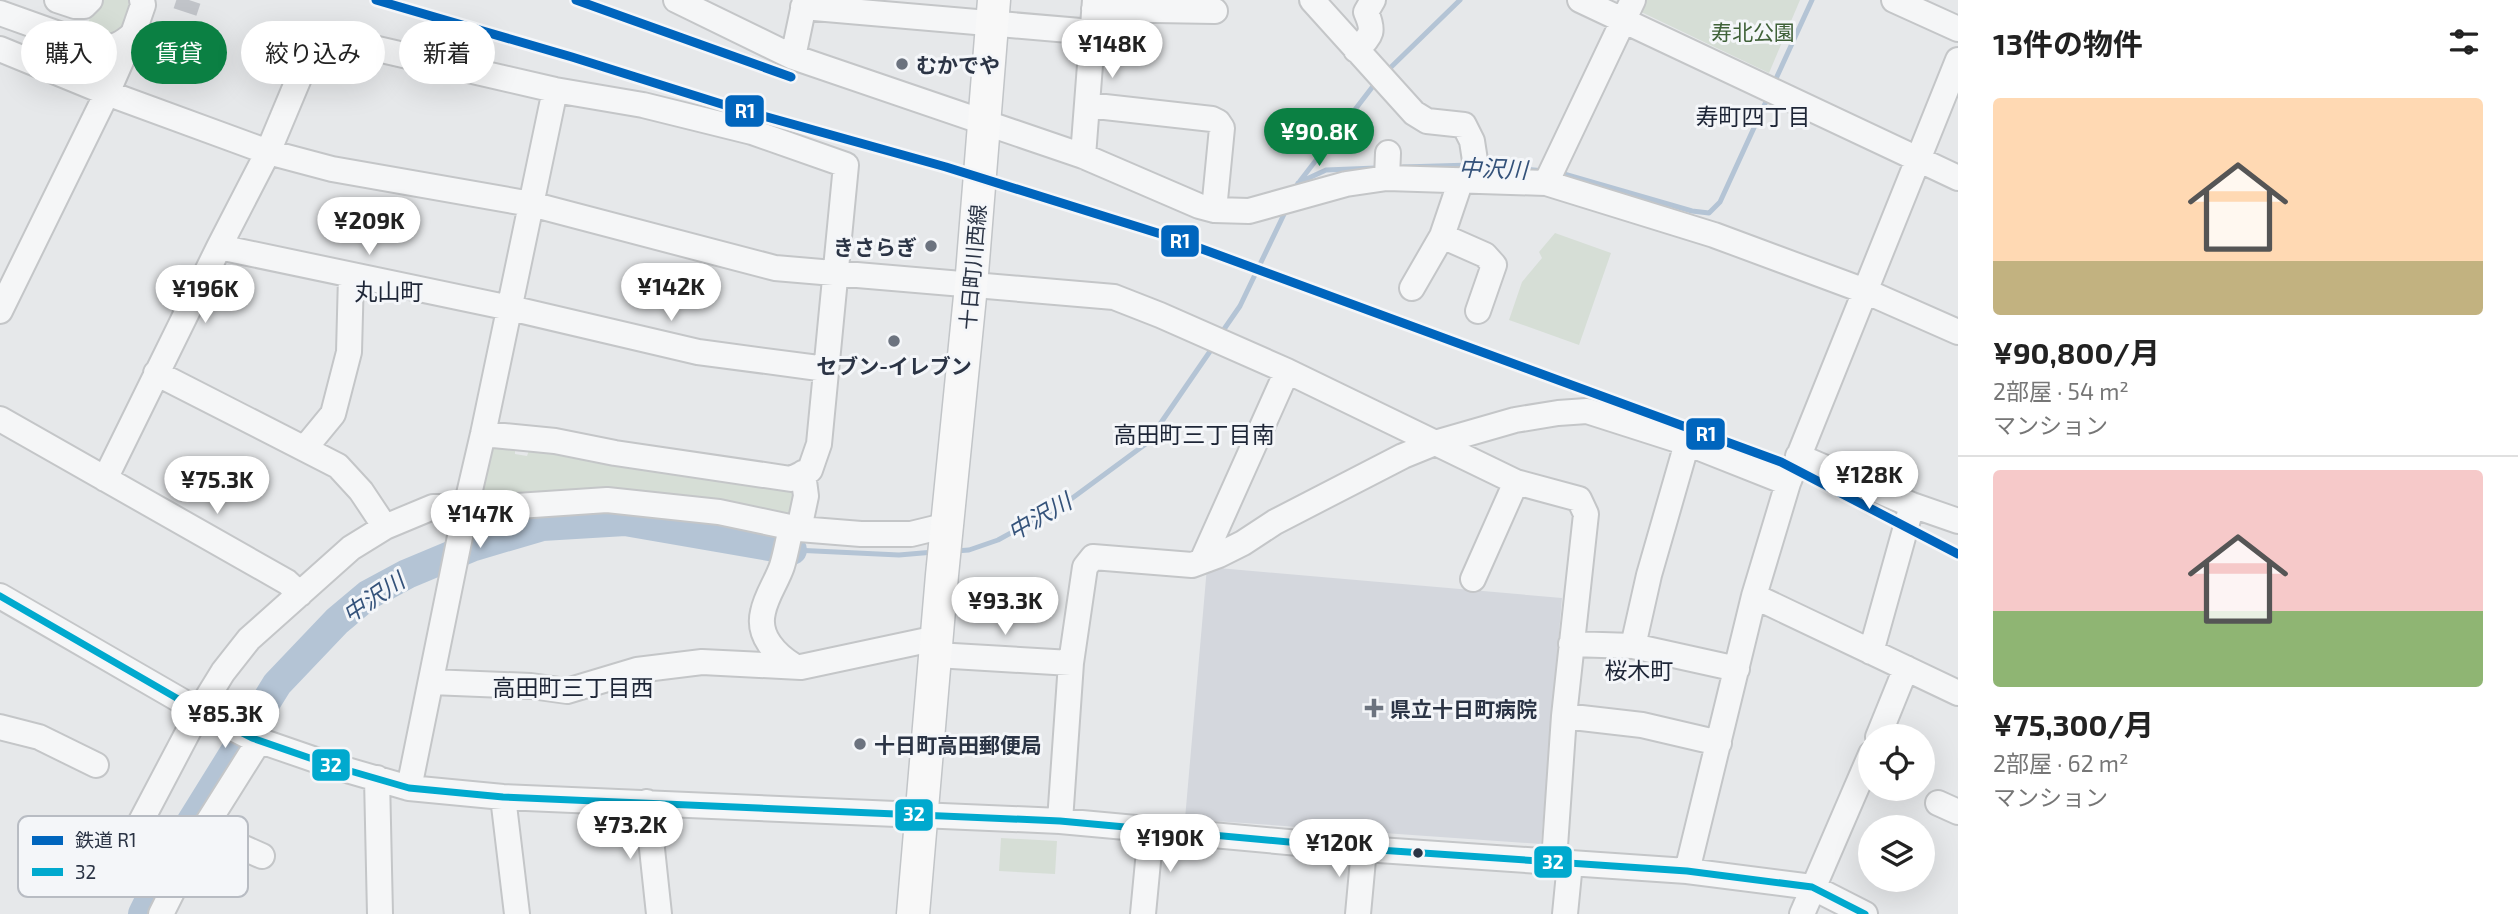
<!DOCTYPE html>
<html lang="ja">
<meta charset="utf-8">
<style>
:root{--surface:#fff;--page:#f6f6f6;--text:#222;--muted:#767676;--line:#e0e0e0;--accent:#0b8043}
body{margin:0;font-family:"Exo 2","Noto Sans JP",sans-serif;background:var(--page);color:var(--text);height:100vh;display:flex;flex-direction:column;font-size:26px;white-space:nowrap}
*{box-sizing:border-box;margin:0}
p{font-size:23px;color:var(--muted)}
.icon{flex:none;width:38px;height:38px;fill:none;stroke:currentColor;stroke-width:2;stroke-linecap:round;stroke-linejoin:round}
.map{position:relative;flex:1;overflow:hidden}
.details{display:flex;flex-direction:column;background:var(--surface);width:560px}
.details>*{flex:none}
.guide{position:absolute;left:21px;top:21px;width:665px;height:63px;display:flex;gap:14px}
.controls{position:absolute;left:1858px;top:724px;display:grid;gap:14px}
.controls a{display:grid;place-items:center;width:77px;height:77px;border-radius:50%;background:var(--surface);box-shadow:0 7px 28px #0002;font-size:35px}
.price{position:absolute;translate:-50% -60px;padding:0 16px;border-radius:24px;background:#fff;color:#222;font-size:23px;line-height:46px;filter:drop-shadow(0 2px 4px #0008)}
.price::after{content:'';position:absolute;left:50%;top:42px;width:21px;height:16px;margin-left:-10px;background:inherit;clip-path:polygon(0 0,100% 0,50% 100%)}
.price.current{background:var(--accent);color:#fff}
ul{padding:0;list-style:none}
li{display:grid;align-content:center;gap:14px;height:371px;padding:0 35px}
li+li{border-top:2px solid var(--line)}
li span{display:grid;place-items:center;height:217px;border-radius:7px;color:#555}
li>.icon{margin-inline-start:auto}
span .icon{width:126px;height:126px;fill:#fffc;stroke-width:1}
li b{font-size:30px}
h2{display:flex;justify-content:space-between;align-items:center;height:84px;padding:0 35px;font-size:30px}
.chip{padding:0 24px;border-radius:32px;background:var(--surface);box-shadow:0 7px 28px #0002;font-size:24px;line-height:63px}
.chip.current{background:var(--accent);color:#fff}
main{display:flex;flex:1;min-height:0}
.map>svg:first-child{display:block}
.built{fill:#d4d7dd}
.green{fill:#d6ded6}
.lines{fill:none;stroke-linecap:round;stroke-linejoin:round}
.stream{stroke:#b4c4d5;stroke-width:5}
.river{stroke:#b4c4d5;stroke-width:30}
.minor-tunnel{stroke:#c1c4c9;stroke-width:24;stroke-dasharray:24 12;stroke-linecap:butt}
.minor-casing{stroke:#c4c6c8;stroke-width:28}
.major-casing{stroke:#c2c5c8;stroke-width:35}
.minor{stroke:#f5f6f7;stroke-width:24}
.major{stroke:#f8f8f8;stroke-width:32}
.rail-casing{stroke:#cecfd2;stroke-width:8}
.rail{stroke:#f4f6f9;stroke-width:5;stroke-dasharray:16;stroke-linecap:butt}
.bus-1-casing{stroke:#f4f6f9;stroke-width:12}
.bus-1{stroke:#00a9ce;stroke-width:7}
.rail-1-casing{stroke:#f4f6f9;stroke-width:14}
.rail-1{stroke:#0065bd;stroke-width:9}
.poi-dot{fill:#6c737f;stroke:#f4f6f9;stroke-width:2.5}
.bus-dot{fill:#2b3445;stroke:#f4f6f9;stroke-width:2.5}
.labels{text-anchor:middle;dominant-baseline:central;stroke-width:6;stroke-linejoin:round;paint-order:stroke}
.park-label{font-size:21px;fill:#3f6138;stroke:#f4f6f9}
.poi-label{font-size:21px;font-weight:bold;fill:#2b3445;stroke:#f4f6f9;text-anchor:start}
.street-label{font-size:21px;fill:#2b3445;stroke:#f4f6f9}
.neighbourhood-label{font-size:23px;fill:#1d2536;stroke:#f4f6f9}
.water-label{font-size:23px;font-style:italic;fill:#34527a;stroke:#f4f6f9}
.key{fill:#f4f6f9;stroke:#b8bcc3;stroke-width:2}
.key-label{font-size:19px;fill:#2b3445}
.line-badge{stroke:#f4f6f9;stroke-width:2.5}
.badge-label{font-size:19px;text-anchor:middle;font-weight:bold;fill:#fff}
</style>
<main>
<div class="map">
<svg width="1958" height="914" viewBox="0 0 1958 914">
<rect width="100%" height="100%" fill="#e6e8ea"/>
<path class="built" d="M1207 567 1562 598 1541 844 1185 819Z"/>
<path class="green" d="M103 0H132L120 39 84 34 91 15Z
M1642 0H1800L1769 73 1637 10Z
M31 37 86 55C90 60 94 65 90 72H85L28 48Z
M1555 233 1611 253 1579 345 1509 320 1522 282 1542 258 1539 252Z
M497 443 515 445V454L527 456 530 448 792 486 799 497 793 516 484 501 479 495 488 451Z
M1001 838 1057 841 1055 874 999 871Z"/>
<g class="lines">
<path class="stream" d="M1387 71 1460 0
M1774 83 1812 0
M1484 165 1544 171
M1403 167 1471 165
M1557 172 1692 211 1709 213 1720 202 1769 95
M1300 181 1377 81
M1295 189 1298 183 1326 170 1376 168
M1220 335 1240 306 1287 208
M794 550 899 555 934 552
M955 551 969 550 998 540 1067 502 1147 443 1213 347"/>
<path class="river" d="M143 914 176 847 277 684 337 621 368 595 407 574 474 546 542 526 625 521 792 550"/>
<path class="minor-tunnel" d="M185 12 189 0"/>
<defs>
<path id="minor" d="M57 0 75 6H84L90 0
M676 0 793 57 1083 156 1199 206 1214 210 1249 211 1346 184 1387 178 1546 183 1714 235 1865 291 1958 332
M1312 0 1414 113 1427 121 1464 125 1472 141 1478 180
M1580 0 1958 178
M1894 0 1958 29
M803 7 1092 32
M1094 9 1215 11
M0 13 98 48C114 48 122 44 133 34
M0 49 107 93 268 152 332 169 531 204 775 268 1114 297 1160 315 1287 371 1516 482 1579 499 1586 514 1564 716 1554 861
M1356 50C1371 35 1375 33 1366 12L1373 0
M793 57 805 0
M1087 105 1212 119 1218 122 1222 128 1214 210
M1083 156 1095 0
M1387 178 1388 153
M1461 180 1442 236 1485 255 1494 265 1478 311
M1546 183 1633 0
M219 247 510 308 698 352 826 369
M1412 288 1442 236
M0 311 107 93 133 34 143 5 142 0
M156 373 338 466 361 491 385 527
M0 419 287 582 300 594
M305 448 333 414 349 352 351 276
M1798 456 1912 505 1958 521
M105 479 219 247 268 152 317 35 555 90 643 105 752 132 846 165 819 444 810 470 791 479 615 453 555 441 483 434
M791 528C788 540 786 553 782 566 777 581 766 596 763 612 757 636 776 655 794 666
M799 529 806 496 803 473
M1202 561 1287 371
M1473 579 1516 482
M0 596 199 711 252 738 333 766 409 788 503 797 1060 821 1364 849 1687 871 1812 887 1865 914
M1754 596 1958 693
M1571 644 1633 646 1737 669
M1633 646 1649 575 1687 443
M1871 652 1912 505
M936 655 1071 663
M431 682 531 686 567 691 637 670 702 662 801 667 937 638
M1564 716 1642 725 1719 743
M0 727 39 737 96 765
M1878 737 1906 668
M377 778 380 914
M409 788 466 507 483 434 555 90
M503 797 517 914
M647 802 659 914
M1938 803 1958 812
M1060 821 1071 663 1085 567 1093 557 1192 565 1219 555 1243 543 1275 522 1403 456 1435 443 1515 420 1558 413 1587 411 1687 443 1788 483
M203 830 262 856
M81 860 107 871 118 865 199 711 223 672 249 639 351 548 385 527 433 507H502L607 500 719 512 799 529 861 534H911L948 525
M1687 871 1754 596 1788 483 1958 60
M161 914 203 830 259 741
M1143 914 1151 830
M1358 914 1364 849
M1565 914 1570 863
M1802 914 1871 754"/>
<path id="major" d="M913 914 942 575 971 286 994 0"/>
</defs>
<use href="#minor" class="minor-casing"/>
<use href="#major" class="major-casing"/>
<use href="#minor" class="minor"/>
<use href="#major" class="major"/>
<defs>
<path id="rail" d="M376 0 572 57 731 107 946 167 1164 235 1376 311"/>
</defs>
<use href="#rail" class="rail-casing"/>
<use href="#rail" class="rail"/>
<defs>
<path id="bus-1" d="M0 596 199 711 252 738 333 766 409 788 503 797 1060 821 1364 849 1687 871 1812 887 1865 914"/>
</defs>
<use href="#bus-1" class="bus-1-casing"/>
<use href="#bus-1" class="bus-1"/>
<defs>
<path id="rail-1" d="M376 0 572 57 731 107 946 167 1164 235 1781 462 1958 554
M576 0 791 77"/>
</defs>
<use href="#rail-1" class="rail-1-casing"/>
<use href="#rail-1" class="rail-1"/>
</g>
<g class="poi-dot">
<circle cx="902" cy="64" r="7"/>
<circle cx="931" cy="246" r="7"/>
<circle cx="894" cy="341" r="7"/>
<path d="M1370.5 697.5h7v7h7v7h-7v7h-7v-7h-7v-7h7z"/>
<circle cx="860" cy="744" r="7"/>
</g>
<circle class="bus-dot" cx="1418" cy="853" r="6"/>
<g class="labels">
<g class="park-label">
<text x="1753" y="31">寿北公園</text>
</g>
<g class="poi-label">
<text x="916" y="64">むかでや</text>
<text x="917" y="246" text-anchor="end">きさらぎ</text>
<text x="894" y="365" text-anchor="middle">セブン-イレブン</text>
<text x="1390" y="708">県立十日町病院</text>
<text x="874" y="744">十日町高田郵便局</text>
</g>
<g class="street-label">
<text transform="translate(972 267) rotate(-85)">十日町川西線</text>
</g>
<g class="neighbourhood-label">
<text x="1753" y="116">寿町四丁目</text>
<text x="389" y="291">丸山町</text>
<text x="1194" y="434">高田町三丁目南</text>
<text x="1639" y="670">桜木町</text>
<text x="573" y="687">高田町三丁目西</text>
</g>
<g class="water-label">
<text transform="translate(1493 168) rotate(2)">中沢川</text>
<text transform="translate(1039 516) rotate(-30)">中沢川</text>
<text transform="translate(373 597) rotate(-34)">中沢川</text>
</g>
</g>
<rect x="18" y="816" width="230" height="81" rx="10" class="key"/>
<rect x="32" y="836" width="31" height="9" fill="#0065bd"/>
<rect x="32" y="868" width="31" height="8" fill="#00a9ce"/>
<g class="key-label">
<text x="75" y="847">鉄道 R1</text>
<text x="75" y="879">32</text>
</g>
<g class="line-badge">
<rect x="724" y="94" width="41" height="34" rx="7" fill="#0065bd"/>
<rect x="1160" y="224" width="40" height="34" rx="7" fill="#0065bd"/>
<rect x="1685" y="417" width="41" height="34" rx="7" fill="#0065bd"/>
<rect x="311" y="748" width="40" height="34" rx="7" fill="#00a9ce"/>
<rect x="894" y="798" width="40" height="34" rx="7" fill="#00a9ce"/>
<rect x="1533" y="845" width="40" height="34" rx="7" fill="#00a9ce"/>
</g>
<g class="badge-label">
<text x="745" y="118">R1</text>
<text x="1180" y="248">R1</text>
<text x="1706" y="441">R1</text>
<text x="331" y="772">32</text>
<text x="914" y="821">32</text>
<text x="1553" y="869">32</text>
</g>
</svg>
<div class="controls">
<a><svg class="icon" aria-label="locate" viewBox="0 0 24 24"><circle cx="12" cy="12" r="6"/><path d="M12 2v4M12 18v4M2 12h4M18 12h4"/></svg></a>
<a><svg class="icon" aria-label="layers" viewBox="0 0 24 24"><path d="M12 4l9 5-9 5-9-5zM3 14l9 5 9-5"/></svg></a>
</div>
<b class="price" style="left:1112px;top:80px">¥148K</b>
<b class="price current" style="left:1319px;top:168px">¥90.8K</b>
<b class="price" style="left:369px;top:257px">¥209K</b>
<b class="price" style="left:671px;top:323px">¥142K</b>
<b class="price" style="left:205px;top:325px">¥196K</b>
<b class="price" style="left:1869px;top:511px">¥128K</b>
<b class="price" style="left:217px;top:516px">¥75.3K</b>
<b class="price" style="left:480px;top:550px">¥147K</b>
<b class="price" style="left:1005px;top:637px">¥93.3K</b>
<b class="price" style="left:225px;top:750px">¥85.3K</b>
<b class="price" style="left:630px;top:861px">¥73.2K</b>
<b class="price" style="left:1170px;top:874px">¥190K</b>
<b class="price" style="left:1339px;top:879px">¥120K</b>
<div class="guide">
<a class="chip">購入</a>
<a class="chip current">賃貸</a>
<a class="chip">絞り込み</a>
<a class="chip">新着</a>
</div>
</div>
<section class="details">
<h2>13件の物件<svg class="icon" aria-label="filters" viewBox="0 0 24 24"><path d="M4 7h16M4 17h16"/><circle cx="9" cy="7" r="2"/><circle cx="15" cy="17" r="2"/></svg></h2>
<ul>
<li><span style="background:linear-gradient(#ffd9b3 75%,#c2b280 0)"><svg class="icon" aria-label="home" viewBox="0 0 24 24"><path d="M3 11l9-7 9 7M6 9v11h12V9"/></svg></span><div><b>¥90,800/月</b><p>2部屋 · 54 m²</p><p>マンション</p></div></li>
<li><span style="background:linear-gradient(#f6c9c9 65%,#8fb573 0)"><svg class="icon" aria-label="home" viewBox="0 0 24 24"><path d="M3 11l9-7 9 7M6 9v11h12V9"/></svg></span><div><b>¥75,300/月</b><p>2部屋 · 62 m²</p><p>マンション</p></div></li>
</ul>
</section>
</main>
